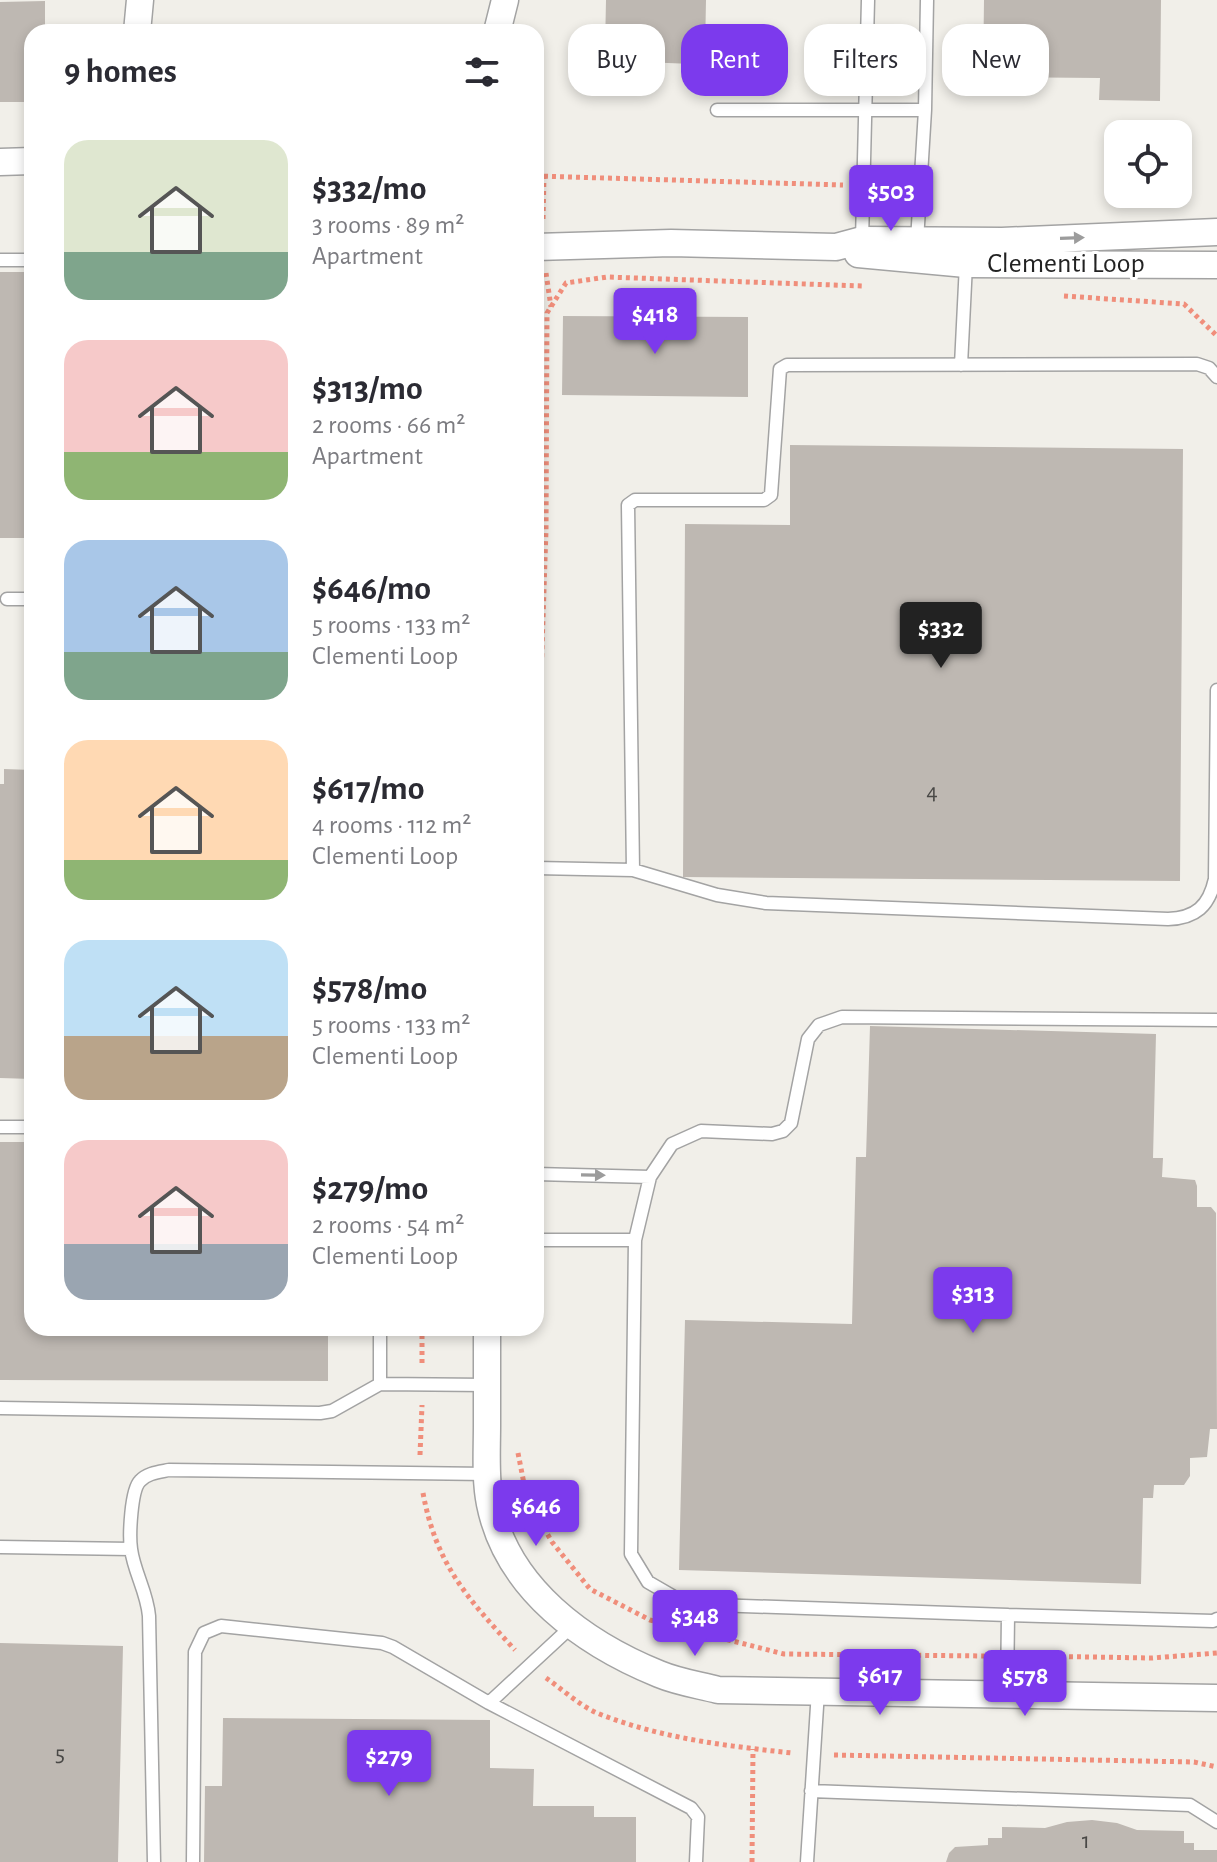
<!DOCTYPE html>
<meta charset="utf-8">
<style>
:root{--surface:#fff;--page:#f2f2f3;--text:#2b2b33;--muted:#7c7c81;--accent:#7c3aed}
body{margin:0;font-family:"Alegreya Sans",sans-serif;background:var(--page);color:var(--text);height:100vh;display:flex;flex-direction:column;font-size:30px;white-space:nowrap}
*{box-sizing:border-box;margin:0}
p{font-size:26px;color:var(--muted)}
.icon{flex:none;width:44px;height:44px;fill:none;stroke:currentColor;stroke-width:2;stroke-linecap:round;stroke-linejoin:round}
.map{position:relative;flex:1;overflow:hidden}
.details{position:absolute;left:24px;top:24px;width:520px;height:1312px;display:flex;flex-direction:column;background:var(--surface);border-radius:24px;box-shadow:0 4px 12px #0003}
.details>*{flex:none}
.guide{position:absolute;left:568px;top:24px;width:528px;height:72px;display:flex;gap:16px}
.buttons{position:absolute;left:1104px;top:120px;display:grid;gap:16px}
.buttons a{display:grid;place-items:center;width:88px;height:88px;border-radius:16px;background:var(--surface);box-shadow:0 4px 12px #0003;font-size:40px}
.price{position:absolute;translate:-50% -68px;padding:0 18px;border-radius:8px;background:var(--accent);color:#fff;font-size:26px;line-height:52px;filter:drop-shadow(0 2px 4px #0008)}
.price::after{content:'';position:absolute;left:50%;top:48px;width:24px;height:18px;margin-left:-12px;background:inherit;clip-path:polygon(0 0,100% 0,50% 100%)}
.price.selected{background:#222;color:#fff}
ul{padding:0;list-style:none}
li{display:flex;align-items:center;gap:24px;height:200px;padding:0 40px}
li span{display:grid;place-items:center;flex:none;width:224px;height:160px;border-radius:24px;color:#555}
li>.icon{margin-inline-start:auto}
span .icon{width:96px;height:96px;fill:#fffc;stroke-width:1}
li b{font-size:34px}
h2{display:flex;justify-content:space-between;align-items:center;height:96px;padding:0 40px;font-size:34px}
.tag{padding:0 28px;border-radius:24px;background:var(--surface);box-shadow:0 4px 12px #0003;font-size:28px;line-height:72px}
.tag.selected{background:var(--accent);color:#fff}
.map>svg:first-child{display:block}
.building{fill:#beb8b2}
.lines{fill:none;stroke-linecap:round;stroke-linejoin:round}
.service-casing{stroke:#a3a3a3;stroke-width:15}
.minor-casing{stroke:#a3a3a3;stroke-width:29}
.path{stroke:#f08e7b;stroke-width:5;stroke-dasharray:4 4;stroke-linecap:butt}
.service{stroke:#fff;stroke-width:12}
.minor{stroke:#fff;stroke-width:26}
.oneway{fill:#9c9c9c}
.labels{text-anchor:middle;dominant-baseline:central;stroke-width:6;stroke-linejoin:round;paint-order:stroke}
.number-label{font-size:24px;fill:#494846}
.street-label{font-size:28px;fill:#222;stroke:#fff}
</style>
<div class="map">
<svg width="1217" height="1862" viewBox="0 0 1217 1862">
<rect width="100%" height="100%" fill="#f1efe9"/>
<path class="building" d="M606 0H706L705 51H693V64L617 61 618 48H605Z
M984 0H1161L1160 101 1099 100 1100 78 983 77Z
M45 1V32H32V102H0V2Z
M0 272H32V538H0Z
M563 316 748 317V397L562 395Z
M790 445 1183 449 1180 881 683 877 685 524 790 525Z
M4 769 32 770V1079L0 1078V784H4Z
M870 1026 1156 1034 1153 1158H1163L1162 1177 1195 1180 1197 1186V1207H1211L1216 1213 1217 1429H1210L1207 1457 1190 1458V1476L1184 1485H1154L1153 1498H1143L1141 1584 679 1570 685 1320 852 1324 856 1157H866Z
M0 1142H32V1328H328V1381L0 1380Z
M0 1643 123 1646 118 1862H0Z
M223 1718 490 1720V1768L534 1769 533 1806H594V1817H636V1862H204L205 1786H222Z
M1092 1820 1117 1823 1137 1830 1184 1831V1843H1194V1850H1217V1862H946L949 1853 955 1847 988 1845V1838H1002V1827L1045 1828 1067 1822Z"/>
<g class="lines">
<defs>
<path id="service" d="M717 110H925
M862 240 868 0
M917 241 925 110 927 0
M0 260H32
M961 365 966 264
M7 599H32
M536 868 633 870 628 505 635 500H764L771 495 780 369 787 365 1197 364 1209 368 1217 377
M633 870 717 895 766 903 1168 919C1196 918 1209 906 1215 879L1217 690
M0 1127H32
M536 1174 650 1177
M536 1240H635
M380 1384V1328
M0 1408 320 1413 332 1411 380 1384 487 1385
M0 1547 131 1549
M1008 1615 686 1604 648 1582 631 1554 635 1240 650 1177 672 1144 701 1131 772 1134 783 1131 791 1123 808 1039 819 1025 842 1017 1217 1020
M1007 1693 1008 1615 1213 1621 1217 1619
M489 1703 571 1627
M811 1791 1190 1805 1217 1822
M154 1862 149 1616C147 1592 134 1572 131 1549 129 1535 131 1490 140 1481 147 1473 159 1472 169 1470L487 1474
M193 1862 195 1652 204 1633 221 1626 382 1643 393 1647 489 1703 691 1808 698 1817 696 1862
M807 1862 818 1691"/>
<path id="minor" d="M137 32 140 0
M497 32 505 0
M0 162 32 161
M536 247 671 243 836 247 862 240 1002 241 1217 232
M858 254 966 264 1217 265
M487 1328C487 1360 487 1393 487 1425 487 1452 485 1479 490 1504 507 1589 585 1644 659 1674 678 1682 699 1685 718 1690L1217 1698"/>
</defs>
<use href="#service" class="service-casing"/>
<use href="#minor" class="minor-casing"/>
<path class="path" d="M536 176 843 185
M543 219 544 176
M546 273 551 307
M1064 296 1184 304 1217 336
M536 825 546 530 547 313 566 283 607 277 862 286
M422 1363V1328
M518 1453 527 1499 552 1542 590 1589 650 1620 784 1654 987 1656
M420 1455 422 1405
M423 1493C436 1564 467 1598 515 1650
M1029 1656 1152 1658 1217 1653
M546 1678C562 1689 579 1705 597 1713 659 1738 726 1746 792 1753
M834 1755 1194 1762 1217 1767
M752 1862 753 1749"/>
<use href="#service" class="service"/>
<use href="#minor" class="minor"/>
</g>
<defs><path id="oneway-solid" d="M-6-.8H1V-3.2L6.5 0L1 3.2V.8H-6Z" transform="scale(2)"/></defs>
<g class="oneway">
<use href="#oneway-solid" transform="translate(1072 238) rotate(-2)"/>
<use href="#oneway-solid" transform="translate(593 1175) rotate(1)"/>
</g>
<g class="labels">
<g class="number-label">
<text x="932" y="792">4</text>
<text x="60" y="1754">5</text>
<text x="1086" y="1841">1</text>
</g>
<g class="street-label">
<text x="1066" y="264">Clementi Loop</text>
</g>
</g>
</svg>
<div class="buttons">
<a><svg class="icon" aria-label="locate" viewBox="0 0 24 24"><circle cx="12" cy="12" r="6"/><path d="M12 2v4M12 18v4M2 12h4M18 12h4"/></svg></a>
</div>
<b class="price" style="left:891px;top:233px">$503</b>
<b class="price" style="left:655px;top:356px">$418</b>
<b class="price selected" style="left:941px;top:670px">$332</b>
<b class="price" style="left:973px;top:1335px">$313</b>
<b class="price" style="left:536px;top:1548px">$646</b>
<b class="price" style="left:695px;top:1658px">$348</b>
<b class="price" style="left:880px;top:1717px">$617</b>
<b class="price" style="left:1025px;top:1718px">$578</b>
<b class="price" style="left:389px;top:1798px">$279</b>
<div class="guide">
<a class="tag">Buy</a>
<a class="tag selected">Rent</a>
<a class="tag">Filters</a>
<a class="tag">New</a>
</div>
<section class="details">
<h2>9 homes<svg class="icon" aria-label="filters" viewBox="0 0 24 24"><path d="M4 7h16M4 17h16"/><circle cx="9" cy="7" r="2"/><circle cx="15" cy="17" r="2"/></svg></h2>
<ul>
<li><span style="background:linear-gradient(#dfe7d0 70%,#7fa58c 0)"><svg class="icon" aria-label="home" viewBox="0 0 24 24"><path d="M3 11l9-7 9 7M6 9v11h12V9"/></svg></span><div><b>$332/mo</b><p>3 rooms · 89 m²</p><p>Apartment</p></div></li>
<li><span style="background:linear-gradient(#f6c9c9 70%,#8fb573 0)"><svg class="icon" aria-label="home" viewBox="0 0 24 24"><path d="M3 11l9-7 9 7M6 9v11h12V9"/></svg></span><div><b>$313/mo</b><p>2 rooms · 66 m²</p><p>Apartment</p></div></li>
<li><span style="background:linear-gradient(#a9c7e8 70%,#7fa58c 0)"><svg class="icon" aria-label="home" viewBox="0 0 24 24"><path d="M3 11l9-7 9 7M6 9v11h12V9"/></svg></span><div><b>$646/mo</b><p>5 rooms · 133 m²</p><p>Clementi Loop</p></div></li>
<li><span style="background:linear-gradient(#ffd9b3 75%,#8fb573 0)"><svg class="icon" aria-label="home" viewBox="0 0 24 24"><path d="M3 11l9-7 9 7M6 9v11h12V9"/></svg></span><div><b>$617/mo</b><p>4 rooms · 112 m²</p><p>Clementi Loop</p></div></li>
<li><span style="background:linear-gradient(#bfe0f5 60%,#b9a48a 0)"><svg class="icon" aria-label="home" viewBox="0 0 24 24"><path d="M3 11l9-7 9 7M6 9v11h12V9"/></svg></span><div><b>$578/mo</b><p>5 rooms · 133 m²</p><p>Clementi Loop</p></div></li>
<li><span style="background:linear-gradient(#f6c9c9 65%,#9aa5b1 0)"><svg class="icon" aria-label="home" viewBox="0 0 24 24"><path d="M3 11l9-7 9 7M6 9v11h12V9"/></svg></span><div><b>$279/mo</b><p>2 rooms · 54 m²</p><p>Clementi Loop</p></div></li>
</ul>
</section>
</div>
